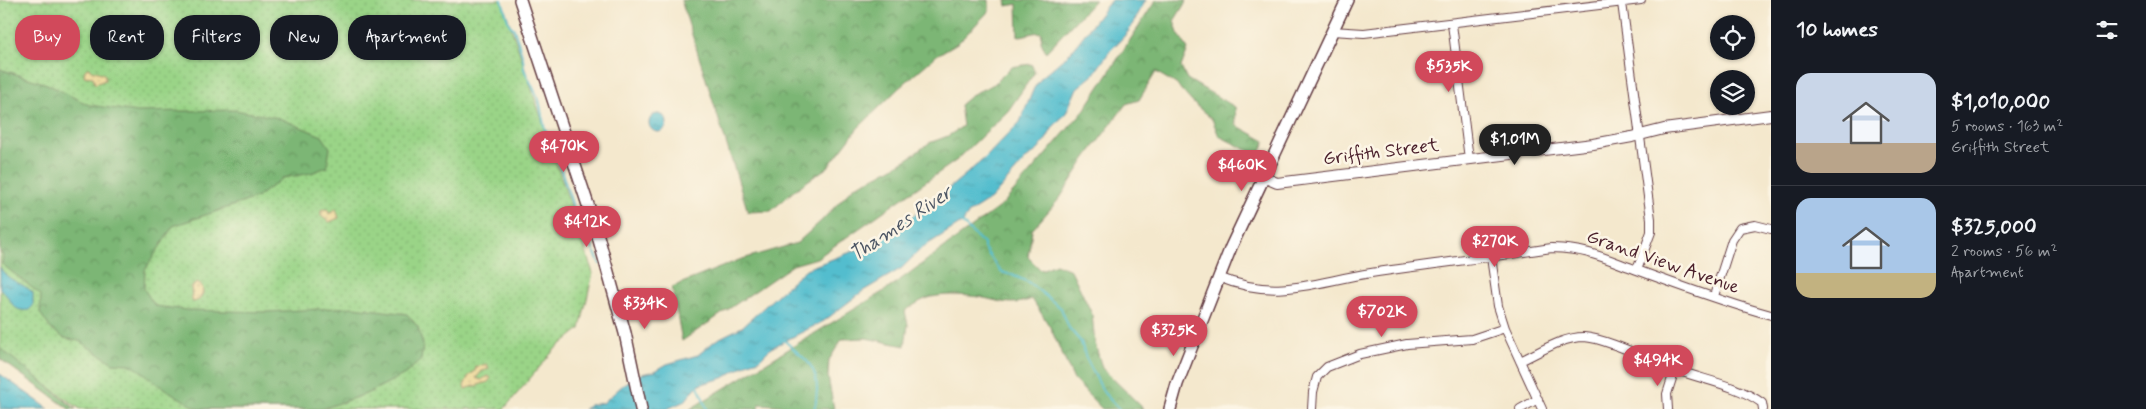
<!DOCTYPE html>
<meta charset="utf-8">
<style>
:root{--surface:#171b24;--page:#242831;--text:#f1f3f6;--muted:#9ea1a6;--line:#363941;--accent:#d1495b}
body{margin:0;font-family:Mynerve,sans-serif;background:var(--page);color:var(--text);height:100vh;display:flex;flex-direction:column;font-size:19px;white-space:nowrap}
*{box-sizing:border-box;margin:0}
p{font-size:16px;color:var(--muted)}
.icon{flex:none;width:28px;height:28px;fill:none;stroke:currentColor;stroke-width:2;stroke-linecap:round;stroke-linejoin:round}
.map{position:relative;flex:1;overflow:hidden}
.panel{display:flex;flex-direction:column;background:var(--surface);width:375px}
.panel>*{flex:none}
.hud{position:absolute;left:15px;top:15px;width:475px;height:45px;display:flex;gap:10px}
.controls{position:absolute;left:1710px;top:15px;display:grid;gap:10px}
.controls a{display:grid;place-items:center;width:45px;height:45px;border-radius:50%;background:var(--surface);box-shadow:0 1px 4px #0004;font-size:25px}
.price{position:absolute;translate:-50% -42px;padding:0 11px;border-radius:18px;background:var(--accent);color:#fff;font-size:16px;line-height:32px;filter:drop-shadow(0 1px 2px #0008)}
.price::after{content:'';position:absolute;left:50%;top:30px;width:15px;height:11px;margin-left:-8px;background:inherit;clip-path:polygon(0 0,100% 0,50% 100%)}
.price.current{background:#222;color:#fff}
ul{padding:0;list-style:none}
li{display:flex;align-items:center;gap:15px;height:125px;padding:0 25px}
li+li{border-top:1px solid var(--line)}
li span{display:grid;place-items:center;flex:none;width:140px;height:100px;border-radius:15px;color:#555}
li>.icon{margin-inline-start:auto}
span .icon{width:60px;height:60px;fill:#fffc;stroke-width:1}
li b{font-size:21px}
h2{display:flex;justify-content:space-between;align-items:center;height:60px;padding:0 25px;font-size:21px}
.chip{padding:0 18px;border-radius:20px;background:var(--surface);box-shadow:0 1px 4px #0004;font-size:18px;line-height:45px}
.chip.current{background:var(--accent);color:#fff}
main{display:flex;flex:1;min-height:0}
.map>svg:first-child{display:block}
.grass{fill:url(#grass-dots);stroke:#727a59}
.forest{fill:url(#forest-crowns);stroke:#626a50}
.sand{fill:url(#sand-dots);stroke:#9c7c64}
.water{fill:url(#water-ripples);stroke:#4e6e7c}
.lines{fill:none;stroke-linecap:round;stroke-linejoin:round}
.stream{stroke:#52bdce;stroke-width:2}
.minor-casing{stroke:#643d43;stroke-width:10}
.tertiary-casing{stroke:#643d43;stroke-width:12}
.secondary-casing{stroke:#643d43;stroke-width:14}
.minor{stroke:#fff;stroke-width:8}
.tertiary{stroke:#fff;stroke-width:10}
.secondary{stroke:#fff;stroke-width:11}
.labels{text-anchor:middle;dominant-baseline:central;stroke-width:5;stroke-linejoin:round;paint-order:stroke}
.street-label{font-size:19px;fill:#4a1f2b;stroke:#fcf5e5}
.water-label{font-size:20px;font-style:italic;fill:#4d5664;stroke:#fcf5e5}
</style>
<main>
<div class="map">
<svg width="1771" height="409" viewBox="0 0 1771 409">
<defs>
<pattern id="grass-dots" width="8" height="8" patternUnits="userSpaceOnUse" patternTransform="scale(1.25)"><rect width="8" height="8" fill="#9ad487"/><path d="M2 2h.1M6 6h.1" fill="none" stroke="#86b675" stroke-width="1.8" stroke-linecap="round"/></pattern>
<pattern id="forest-crowns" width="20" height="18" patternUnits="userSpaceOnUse" patternTransform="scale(1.25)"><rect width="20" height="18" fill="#7bb674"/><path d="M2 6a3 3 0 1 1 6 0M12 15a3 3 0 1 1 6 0" fill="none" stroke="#67935f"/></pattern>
<pattern id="sand-dots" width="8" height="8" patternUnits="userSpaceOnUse" patternTransform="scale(1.25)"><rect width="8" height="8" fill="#eeda9e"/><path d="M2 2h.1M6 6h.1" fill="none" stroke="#cebb88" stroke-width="1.8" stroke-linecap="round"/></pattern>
<pattern id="water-ripples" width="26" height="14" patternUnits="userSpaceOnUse" patternTransform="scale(1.25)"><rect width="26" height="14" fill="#52bdce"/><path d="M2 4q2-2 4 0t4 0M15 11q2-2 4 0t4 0" fill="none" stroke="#4699a7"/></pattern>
</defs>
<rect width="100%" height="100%" fill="#fcf5e5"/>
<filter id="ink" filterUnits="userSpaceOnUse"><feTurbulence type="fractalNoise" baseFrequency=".02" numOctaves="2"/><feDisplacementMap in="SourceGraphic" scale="10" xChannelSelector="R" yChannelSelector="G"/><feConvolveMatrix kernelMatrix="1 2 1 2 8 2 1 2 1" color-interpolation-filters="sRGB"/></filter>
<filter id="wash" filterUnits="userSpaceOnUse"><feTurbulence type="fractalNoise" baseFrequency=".0096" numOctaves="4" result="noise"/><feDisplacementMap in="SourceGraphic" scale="20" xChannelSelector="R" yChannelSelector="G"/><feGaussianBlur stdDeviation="1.12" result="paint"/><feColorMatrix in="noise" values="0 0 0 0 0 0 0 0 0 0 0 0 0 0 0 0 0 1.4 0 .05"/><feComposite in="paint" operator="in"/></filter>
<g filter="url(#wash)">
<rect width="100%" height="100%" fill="#f4e8cd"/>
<path class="grass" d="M0 0H502L593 273 580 329 555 349 504 409H80L0 352Z"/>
<path class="forest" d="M681 0H989V11L959 42 937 55 899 88 858 128 828 167 796 189 771 211 748 212Z
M1006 0H1095L1046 52 1041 42 1042 33C1033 31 1027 36 1018 36L1017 4 1007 6Z
M1156 0H1187L1174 21 1178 33 1188 49 1181 67 1187 79 1235 107 1236 125 1265 141 1259 156 1219 136 1212 119 1193 103 1176 84 1156 72 1139 100 1126 104 1085 159 1060 198 1032 230 1028 257 1041 270 1056 264 1071 270 1092 314 1095 343 1102 368 1144 409H1102L1074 380 1050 327 1032 299C1011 307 1000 301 979 297 963 295 941 293 925 299 918 302 911 307 905 311L908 325 905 346 866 338 842 339 829 360 828 377 834 409H791L786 406 760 404 758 409H690L889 288 1002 205 1085 109Z
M1031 64 1035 72 1008 111 957 160 817 258 793 265 682 341 672 287 739 260 797 243 821 221 855 186 879 175 909 158 929 143 948 136 963 126 960 105 973 94 994 84 1011 67Z
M0 69 47 84 89 105 137 112 235 110 279 118 322 136 330 148 327 167 311 173 283 178 256 198 173 226 145 270 144 289 155 306 187 310 267 312 354 307 407 314 418 327 423 345 421 360 405 374 366 394 322 409H198L157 384 143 372 129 364 113 363 79 341 64 338 51 329 40 313 41 295 2 264 3 256 0 251Z
M0 348 76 409H69L0 359Z"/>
<path class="sand" d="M88 68C93 72 100 71 105 75V80L95 84 93 77 84 76 85 70Z
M323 209 328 210 329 214 336 209 339 218 329 222 321 216V211Z
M197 283 202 286 203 293 199 300 193 302 192 300 191 287Z
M487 364 489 369 482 371 476 378 481 380 488 376 491 378 488 382 465 389 464 386 468 377 475 371 476 367Z"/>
<path class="water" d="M1111 0H1146L1128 32 1110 51 1093 75 1077 88 1066 113 1053 127 1047 138 1039 149 1027 158 991 199 969 213 963 222 922 248 902 268 863 291 824 321 771 348 759 360 749 363 723 378 698 385 685 401 667 409H584L590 405 603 403 623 385 638 375 655 371 667 364 698 355 716 340 742 327 806 269 867 246 929 205 985 158 1020 122 1034 88 1042 77 1070 53Z
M649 123a9 9 0 1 1 18 0a9 9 0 1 1-18 0Z
M0 267C7 282 23 282 33 293V306L29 310C10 313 12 297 0 289Z
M0 374 49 409H0Z"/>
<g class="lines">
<path class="stream" d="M502 0 509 24 514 29 523 58 524 69 539 100 545 130 551 139 573 207 600 264
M961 222 984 244V248L1001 272 1012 275 1028 282 1061 308 1069 328 1081 342 1086 358 1104 393 1119 409
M784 340C801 357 817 362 817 390 816 396 817 403 814 409
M697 383 707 409"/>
</g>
</g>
<g filter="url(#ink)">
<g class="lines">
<defs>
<path id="minor" d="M1620 0 1622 3 1651 219V232L1637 270
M1452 24 1469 159
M1332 31 1364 33 1641 0
M1491 257 1498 306 1505 328 1542 409
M1218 277C1277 301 1313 282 1371 273 1431 264 1492 257 1552 248 1588 249 1604 258 1637 270 1681 286 1726 303 1771 315
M1714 296 1732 240 1740 228 1755 225 1771 229
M1520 361C1540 352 1562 337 1584 337 1605 338 1652 361 1674 369 1703 380 1737 385 1762 403L1763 409
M1312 409 1313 392 1317 377 1327 367 1360 354 1407 344 1472 339 1505 328
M1520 409 1538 399
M1668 409 1667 394 1675 369"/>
<path id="tertiary" d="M1263 177 1277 183 1593 144 1632 137 1664 129 1771 115"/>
<path id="secondary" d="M520 0 596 229 625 333 641 409
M1170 409 1177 384 1231 247 1347 0"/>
</defs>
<use href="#minor" class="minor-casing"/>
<use href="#tertiary" class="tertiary-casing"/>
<use href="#secondary" class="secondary-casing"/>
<use href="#minor" class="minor"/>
<use href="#tertiary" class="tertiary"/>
<use href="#secondary" class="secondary"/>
</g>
</g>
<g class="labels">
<g class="street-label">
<text transform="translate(1381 152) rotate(-7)">Griffith Street</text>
<text transform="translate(1663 262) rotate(19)">Grand View Avenue</text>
</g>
<g class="water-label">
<text transform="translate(901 224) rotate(-34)">Thames River</text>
</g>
</g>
</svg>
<div class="controls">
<a><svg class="icon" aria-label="locate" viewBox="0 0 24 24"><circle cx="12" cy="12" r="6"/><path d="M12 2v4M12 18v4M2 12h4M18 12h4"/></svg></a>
<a><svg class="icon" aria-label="layers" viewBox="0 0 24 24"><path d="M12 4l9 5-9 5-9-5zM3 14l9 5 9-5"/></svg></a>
</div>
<b class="price" style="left:1449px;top:93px">$535K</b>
<b class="price current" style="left:1515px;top:166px">$1.01M</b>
<b class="price" style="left:564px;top:173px">$470K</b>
<b class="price" style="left:1242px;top:192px">$460K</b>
<b class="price" style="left:587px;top:248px">$412K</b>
<b class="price" style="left:1495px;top:268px">$270K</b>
<b class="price" style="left:645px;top:330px">$334K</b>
<b class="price" style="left:1382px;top:338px">$702K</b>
<b class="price" style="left:1174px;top:357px">$325K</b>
<b class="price" style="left:1658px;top:387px">$494K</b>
<div class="hud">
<a class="chip current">Buy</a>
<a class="chip">Rent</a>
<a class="chip">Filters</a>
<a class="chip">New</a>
<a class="chip">Apartment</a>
</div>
</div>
<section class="panel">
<h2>10 homes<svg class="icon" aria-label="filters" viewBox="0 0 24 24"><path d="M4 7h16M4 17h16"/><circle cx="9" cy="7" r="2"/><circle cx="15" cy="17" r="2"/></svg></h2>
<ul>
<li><span style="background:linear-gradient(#c9d6e8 70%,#b9a48a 0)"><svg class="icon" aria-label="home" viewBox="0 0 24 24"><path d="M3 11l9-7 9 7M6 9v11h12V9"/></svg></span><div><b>$1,010,000</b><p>5 rooms · 163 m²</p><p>Griffith Street</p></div></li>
<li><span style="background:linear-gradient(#a9c7e8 75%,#c2b280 0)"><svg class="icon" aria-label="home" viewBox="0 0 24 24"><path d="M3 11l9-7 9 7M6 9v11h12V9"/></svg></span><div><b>$325,000</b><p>2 rooms · 56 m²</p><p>Apartment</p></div></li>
</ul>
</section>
</main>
